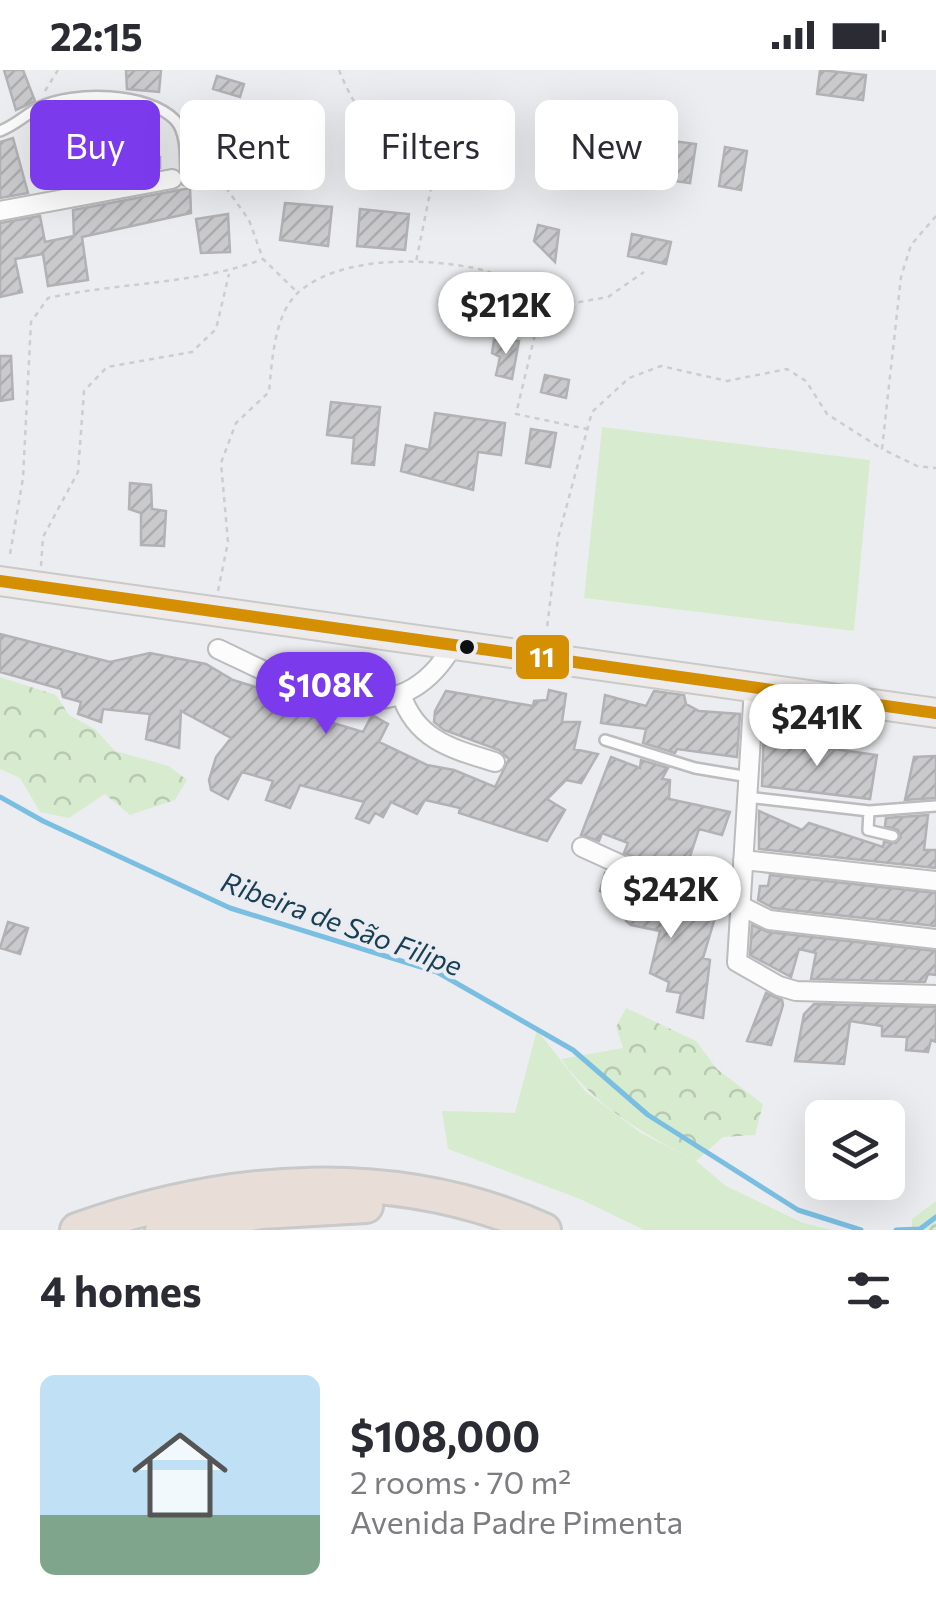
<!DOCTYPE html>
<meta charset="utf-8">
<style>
:root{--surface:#fff;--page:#f7f7f7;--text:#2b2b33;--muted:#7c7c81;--line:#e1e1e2;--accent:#7c3aed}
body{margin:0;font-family:Commissioner,sans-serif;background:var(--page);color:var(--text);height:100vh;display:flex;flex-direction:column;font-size:38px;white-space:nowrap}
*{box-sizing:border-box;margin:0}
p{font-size:32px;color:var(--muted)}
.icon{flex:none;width:55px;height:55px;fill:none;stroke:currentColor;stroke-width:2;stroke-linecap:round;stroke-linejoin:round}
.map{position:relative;height:1160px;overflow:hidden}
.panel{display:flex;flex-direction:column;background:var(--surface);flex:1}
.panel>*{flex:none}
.guide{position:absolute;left:30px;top:30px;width:878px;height:90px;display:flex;gap:20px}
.fabs{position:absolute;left:805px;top:1030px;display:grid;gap:20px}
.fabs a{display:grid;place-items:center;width:100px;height:100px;border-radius:15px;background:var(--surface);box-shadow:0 10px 40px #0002;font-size:50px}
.price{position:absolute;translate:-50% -85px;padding:0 22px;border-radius:35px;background:#fff;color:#222;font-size:32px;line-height:65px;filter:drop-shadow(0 2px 5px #0008)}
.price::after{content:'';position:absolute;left:50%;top:60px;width:30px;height:22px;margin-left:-15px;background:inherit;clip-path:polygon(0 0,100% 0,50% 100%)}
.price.selected{background:var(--accent);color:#fff}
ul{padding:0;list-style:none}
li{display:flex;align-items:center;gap:30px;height:250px;padding:0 40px}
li+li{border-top:2px solid var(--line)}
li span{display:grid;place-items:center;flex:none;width:280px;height:200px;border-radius:15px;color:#555}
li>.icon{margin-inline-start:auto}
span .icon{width:120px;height:120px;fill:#fffc;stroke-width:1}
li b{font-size:42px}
h2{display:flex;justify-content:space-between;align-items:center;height:120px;padding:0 40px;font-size:42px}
.chip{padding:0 35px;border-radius:15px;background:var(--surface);box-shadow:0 10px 40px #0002;font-size:35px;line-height:90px}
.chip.selected{background:var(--accent);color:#fff}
.status{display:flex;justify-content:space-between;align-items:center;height:70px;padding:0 50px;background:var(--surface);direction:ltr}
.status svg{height:28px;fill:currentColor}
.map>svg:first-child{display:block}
.green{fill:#d7eccf}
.forest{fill:url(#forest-crowns)}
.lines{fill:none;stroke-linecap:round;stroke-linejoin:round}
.stream{stroke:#7abee2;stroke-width:5}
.building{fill:url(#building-hatch);stroke:#b2b2b5;stroke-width:2.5}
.lane-casing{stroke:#bcbcbe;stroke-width:14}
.street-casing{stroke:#bcbcbe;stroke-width:22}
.primary-casing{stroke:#c8c9ca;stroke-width:32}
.highway-casing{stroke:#c8c9ca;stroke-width:38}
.path{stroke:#cdcdcd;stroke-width:2.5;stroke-dasharray:5 5;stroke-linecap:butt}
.lane{stroke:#fcfcfd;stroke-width:9}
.street{stroke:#fcfcfd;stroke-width:18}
.primary{stroke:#efeae6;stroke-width:28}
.highway{stroke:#e8ded7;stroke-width:32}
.bus-1-casing{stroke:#ebecf1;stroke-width:20}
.bus-1{stroke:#d48f02;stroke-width:12}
.bus-dot{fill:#0e0f10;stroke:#ebecf1;stroke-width:4}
.labels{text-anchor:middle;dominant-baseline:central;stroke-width:8;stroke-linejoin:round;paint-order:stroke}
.water-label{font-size:28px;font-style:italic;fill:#163f54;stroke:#ebecf1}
.line-badge{stroke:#ebecf1;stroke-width:4}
.badge-label{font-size:28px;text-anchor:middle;font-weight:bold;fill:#fff}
</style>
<div class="status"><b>22:15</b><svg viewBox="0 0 49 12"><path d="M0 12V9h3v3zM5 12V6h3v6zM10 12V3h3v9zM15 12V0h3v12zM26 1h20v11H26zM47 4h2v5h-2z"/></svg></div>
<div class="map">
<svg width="936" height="1160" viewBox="0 0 936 1160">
<defs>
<pattern id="forest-crowns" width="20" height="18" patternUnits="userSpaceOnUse" patternTransform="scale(2.5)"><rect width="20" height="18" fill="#d7eccf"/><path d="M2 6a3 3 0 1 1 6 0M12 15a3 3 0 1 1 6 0" fill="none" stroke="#b7c9b1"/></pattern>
<pattern id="building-hatch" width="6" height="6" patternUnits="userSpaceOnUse" patternTransform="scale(2.5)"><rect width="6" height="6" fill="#cacacd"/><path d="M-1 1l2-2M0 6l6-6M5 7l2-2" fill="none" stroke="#acacaf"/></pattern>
</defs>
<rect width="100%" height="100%" fill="#ecedf0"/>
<path class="green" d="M602 357 870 390 854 561 584 528Z
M537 960 585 1021 641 1063 696 1091 726 1116 803 1153 832 1160H644L580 1129 448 1079 442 1041 515 1043Z"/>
<path class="forest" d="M0 607 56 625 69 645 95 659 115 681 169 696 187 710 175 730 130 745 105 724 69 748 40 742 20 708 0 699Z
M626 938 696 971 717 999 763 1034 755 1065 723 1067 696 1091C644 1064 596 1037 561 989L623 978 616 957Z
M936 1131V1160H912V1149Z"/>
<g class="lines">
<path class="stream" d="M0 727 43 751 230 838 437 902 573 980 648 1045 798 1140 861 1160
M896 1160 920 1159 936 1147"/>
</g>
<path class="building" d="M4 0H23L35 31 16 40Z
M126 0H161L159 22 127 19Z
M820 0 866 5 863 30 817 24Z
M217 6 244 14 240 27 213 19Z
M72 37 77 54 126 37 133 60 106 70 103 59 75 66 78 81 56 89 53 71 45 73 38 47Z
M13 68 28 123 0 128V72Z
M621 68 643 72 637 110 614 107Z
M673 71 696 74 690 113 667 110Z
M725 77 747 81 741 120 719 116Z
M160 87V98L128 104 127 89Z
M80 93 83 113 61 117 57 95Z
M190 118 191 143 82 167 88 210 48 216 43 184 15 189 22 222 0 227V153L40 146 45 172 74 166 73 140Z
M285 133 332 137 328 176 280 170Z
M360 139 409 144 405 180 357 176Z
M228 144 230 182 201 183 196 149Z
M538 155 559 160 555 192 534 171Z
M632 164 671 172 666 194 628 186Z
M494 270 519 271 512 309 496 305 500 287 492 283Z
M0 286H11L13 329 0 331Z
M545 305 569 310 566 328 541 322Z
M331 332 380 337 374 395 352 393 354 368 327 365Z
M435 343 505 353 501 385 478 382 473 420 401 401 406 375 429 380Z
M531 359 556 363 550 397 526 393Z
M130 413 151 415 152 439 166 441 164 476 141 475V443L129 439Z
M0 564 110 592 150 583 206 594 233 610 259 618 290 639 294 630 307 636 303 644 363 662 372 645 388 654 379 672 427 695 454 700 495 717 509 689 499 680 444 660 434 652 435 641 446 621 533 636 534 631 547 630 549 620 566 624 562 652H580L574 679 598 684 581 713 566 710 547 729 565 740 547 771 459 743 460 738 425 730 417 744 391 732 383 747 375 743 369 753 356 748 364 732 300 715 290 738 266 730 273 711 242 702 228 729 211 720 209 710 216 687 231 668 181 641 179 678 146 669 150 644 103 639 101 652 78 644 81 632 63 627 61 619 0 602Z
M654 621 684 625 686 634 699 641 740 644 737 687 677 679 675 683 643 673 646 659 601 653 605 625 646 636Z
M764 655H769L768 667 790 670V673L877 685 870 729 762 716Z
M936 686V728L905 730 914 687Z
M611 687 640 698 641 690 668 698 662 709 670 710 669 729 730 742 722 765 699 759 688 792 702 796 697 810 624 783 628 773 602 763 599 771 581 765Z
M759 741 802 760 809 753 883 777 884 772 896 773 901 767 898 760 885 756 886 748 928 745 924 780H936V798L759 779Z
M605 803 659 826 650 832 696 844 698 837 717 841 703 888 710 890 703 948 677 942 681 923 667 921 669 912 650 903 660 861 631 855 626 851 629 835 606 831 607 824 600 821Z
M770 805 936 823V856L773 838 758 830 760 816H768Z
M8 852 28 858 20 884 0 878Z
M752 855 768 862 936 881V905L928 904 925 912 811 909 816 883 799 879 791 907 750 885Z
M766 923 782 930 783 935 771 975 747 971Z
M814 934 936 937V972L931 970 928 982 906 980 907 967 882 966V956L850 951 844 994 795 991 804 944Z"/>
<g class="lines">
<defs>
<path id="lane" d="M0 61C16 55 26 44 40 37 73 21 148 22 175 50 188 64 185 92 186 110
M605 670 695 698 749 707
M747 727 869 741 936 736
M869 741 868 760 893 766"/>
<path id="street" d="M0 141 172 109
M218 579C295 615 394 675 452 577
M754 618 737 892 779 916 796 921 936 925
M401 624C416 670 452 679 495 692
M582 777 672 818 723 827 769 850 936 869
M743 790 936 811"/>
<path id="primary" d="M0 511 936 643"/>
<path id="highway" d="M77 1160C228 1106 394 1093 544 1160
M162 1160 261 1142 366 1136"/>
</defs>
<use href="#lane" class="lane-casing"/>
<use href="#street" class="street-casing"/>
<use href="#primary" class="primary-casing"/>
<use href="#highway" class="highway-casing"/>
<path class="path" d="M339 0C349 26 366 54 387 74 404 90 419 98 431 118L416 192
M45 21 58 0
M199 111 222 112 249 150 263 189 296 221
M936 146 911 175 901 207 882 379 917 396 936 398
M538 255 551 237 608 227 644 202
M10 484 23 408 31 252 48 228C120 212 195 215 263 189
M41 496 43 467 78 402 84 321 107 297 192 282 216 259 229 204
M218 521 228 472 221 393 236 353 269 322C272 292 274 242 300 221 343 185 427 188 479 199 496 203 513 214 528 222L537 256 516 344 587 359
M546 566 558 468 592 342 629 308 661 296 727 311 787 299 806 311 827 344 882 379"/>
<use href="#lane" class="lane"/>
<use href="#street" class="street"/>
<use href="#primary" class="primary"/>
<use href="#highway" class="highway"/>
<defs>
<path id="bus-1" d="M0 511 936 643"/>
</defs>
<use href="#bus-1" class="bus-1-casing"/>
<use href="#bus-1" class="bus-1"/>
</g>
<circle class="bus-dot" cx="467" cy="577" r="9"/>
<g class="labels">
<g class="water-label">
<text transform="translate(342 853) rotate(20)">Ribeira de São Filipe</text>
</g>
</g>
<rect class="line-badge" x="514" y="563" width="57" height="48" rx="10" fill="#d48f02"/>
<g class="badge-label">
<text x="542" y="597">11</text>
</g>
</svg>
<div class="fabs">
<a><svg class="icon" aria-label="layers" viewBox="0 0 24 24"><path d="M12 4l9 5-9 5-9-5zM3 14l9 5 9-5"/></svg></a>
</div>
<b class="price" style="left:506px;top:287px">$212K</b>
<b class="price selected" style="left:326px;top:667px">$108K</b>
<b class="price" style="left:817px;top:699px">$241K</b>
<b class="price" style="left:671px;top:871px">$242K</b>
<div class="guide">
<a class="chip selected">Buy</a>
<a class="chip">Rent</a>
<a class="chip">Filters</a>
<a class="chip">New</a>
</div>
</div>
<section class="panel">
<h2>4 homes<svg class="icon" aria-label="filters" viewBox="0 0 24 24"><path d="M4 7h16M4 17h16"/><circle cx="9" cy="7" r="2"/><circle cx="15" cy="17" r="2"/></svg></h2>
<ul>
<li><span style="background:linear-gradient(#bfe0f5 70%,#7fa58c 0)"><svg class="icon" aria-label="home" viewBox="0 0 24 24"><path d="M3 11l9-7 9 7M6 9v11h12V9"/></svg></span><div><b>$108,000</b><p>2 rooms · 70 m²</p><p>Avenida Padre Pimenta</p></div></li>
</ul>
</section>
